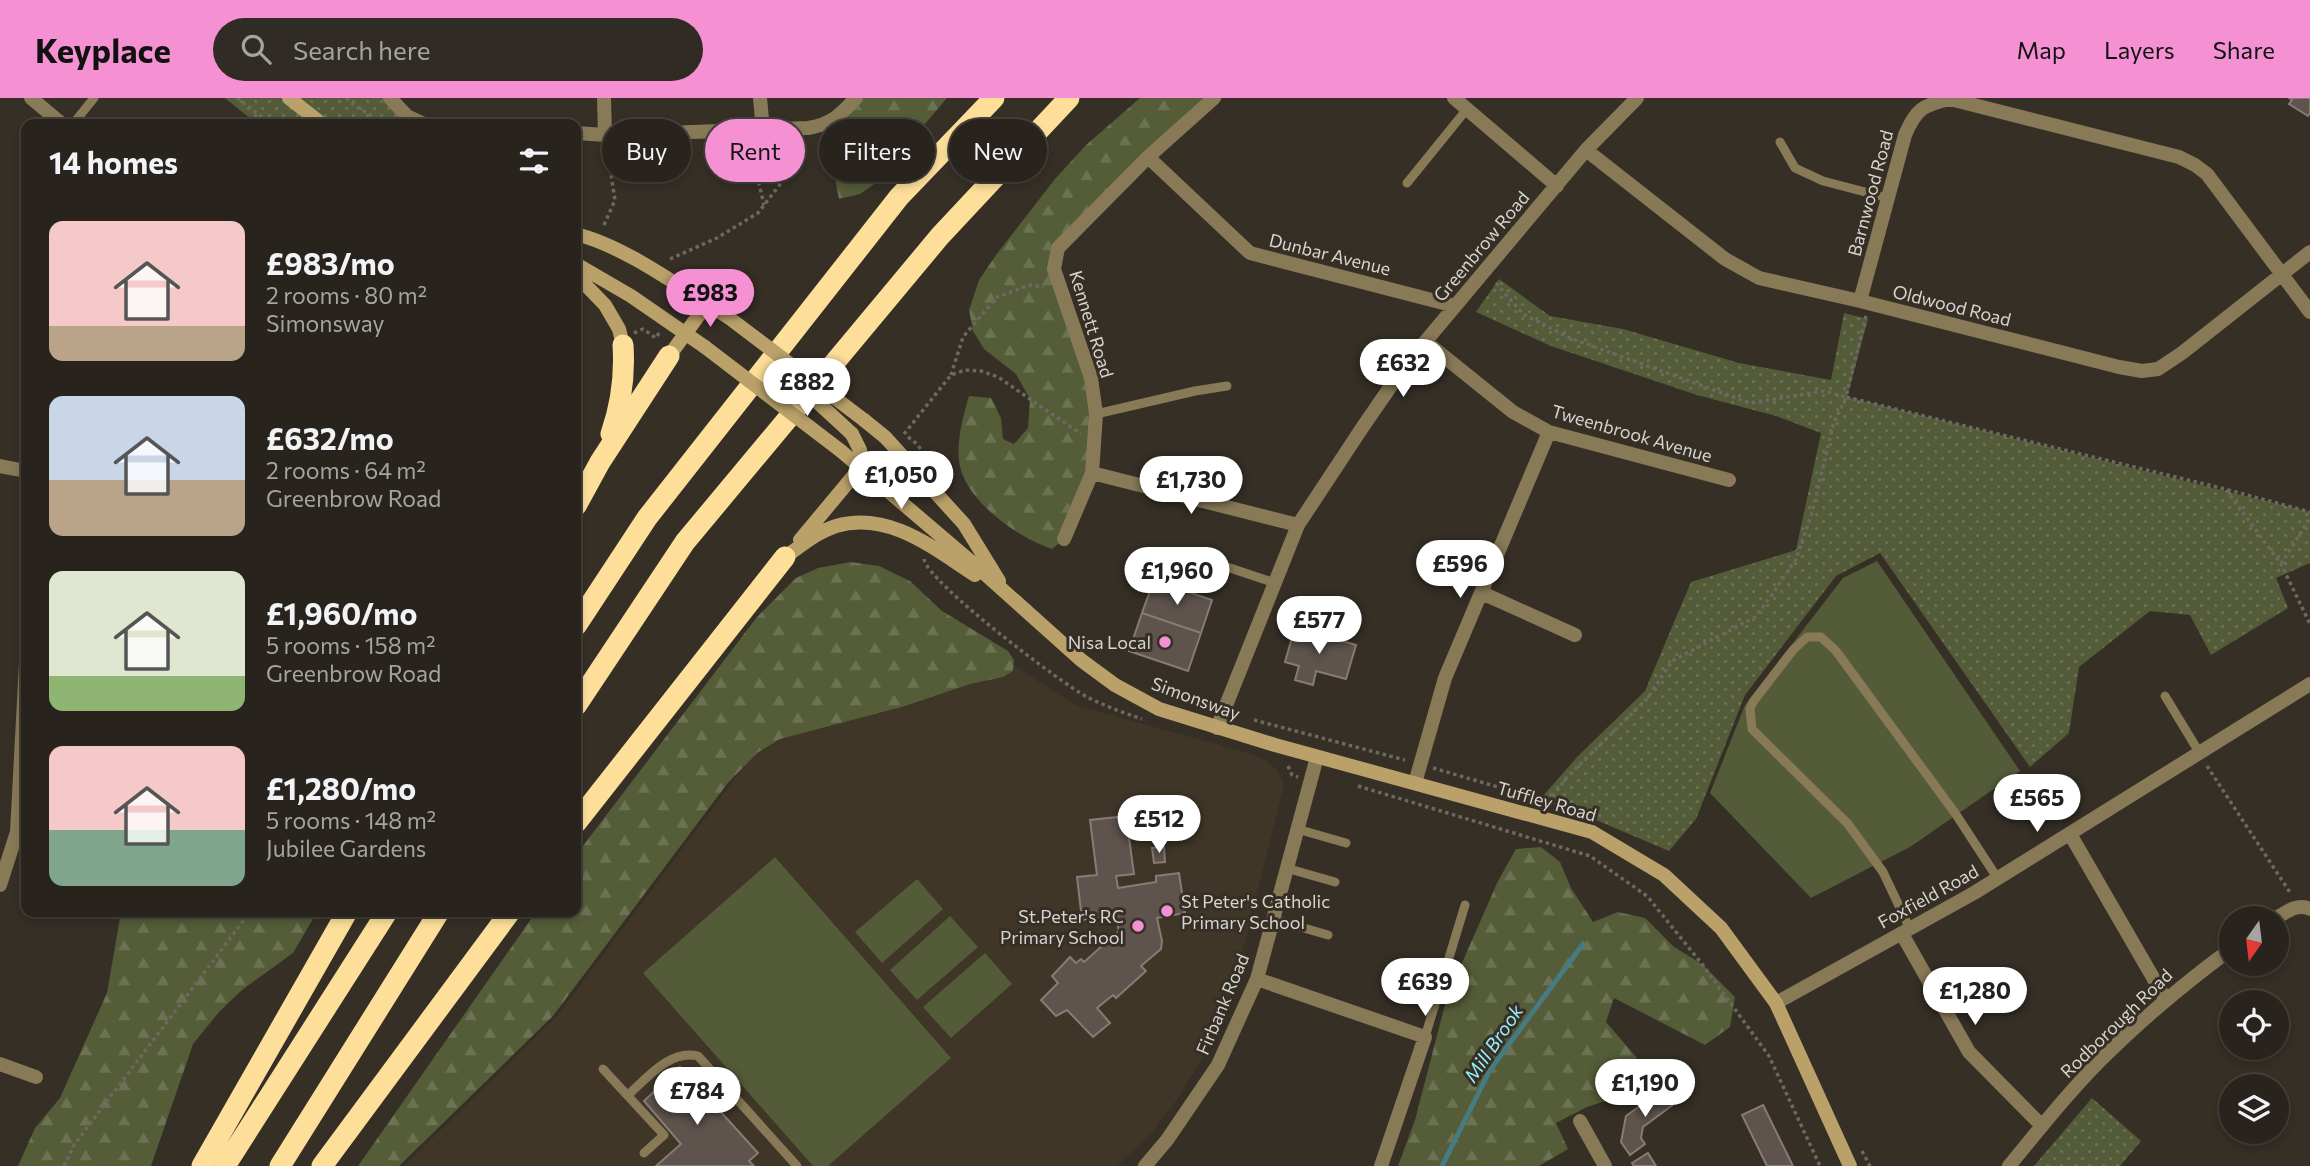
<!DOCTYPE html>
<meta charset="utf-8">
<style>
:root{--surface:#28231c;--page:#302b25;--text:#f1f3f6;--muted:#a5a4a3;--line:#44403b;--accent:#f591d2}
body{margin:0;font-family:Commissioner,sans-serif;background:var(--page);color:var(--text);height:100vh;display:flex;flex-direction:column;font-size:26px;white-space:nowrap}
*{box-sizing:border-box;margin:0}
p{font-size:23px;color:var(--muted)}
.icon{flex:none;width:38px;height:38px;fill:none;stroke:currentColor;stroke-width:2;stroke-linecap:round;stroke-linejoin:round}
.map{position:relative;flex:1;overflow:hidden}
.sheet{position:absolute;left:21px;top:21px;width:560px;height:798px;display:flex;flex-direction:column;background:var(--surface);border-radius:14px;box-shadow:0 4px 10px #0003,0 0 0 2px var(--line)}
.sheet>*{flex:none}
.banner{position:absolute;left:602px;top:21px;width:665px;height:63px;display:flex;gap:14px}
.needle{width:46px;rotate:194deg}
.buttons{position:absolute;left:2219px;top:808px;display:grid;gap:14px}
.buttons a{display:grid;place-items:center;width:70px;height:70px;border-radius:50%;background:var(--surface);box-shadow:0 4px 10px #0003,0 0 0 2px var(--line);font-size:35px}
.price{position:absolute;translate:-50% -60px;padding:0 16px;border-radius:24px;background:#fff;color:#222;font-size:23px;line-height:46px;filter:drop-shadow(0 2px 4px #0008)}
.price::after{content:'';position:absolute;left:50%;top:42px;width:21px;height:16px;margin-left:-10px;background:inherit;clip-path:polygon(0 0,100% 0,50% 100%)}
.price.active{background:var(--accent);color:#111}
ul{padding:0;list-style:none}
li{display:flex;align-items:center;gap:21px;height:175px;padding:0 28px}
li span{display:grid;place-items:center;flex:none;width:196px;height:140px;border-radius:14px;color:#555}
li>.icon{margin-inline-start:auto}
span .icon{width:84px;height:84px;fill:#fffc;stroke-width:1}
li b{font-size:30px}
h2{display:flex;justify-content:space-between;align-items:center;height:84px;padding:0 28px;font-size:30px}
.tag{padding:0 24px;border-radius:32px;background:var(--surface);box-shadow:0 4px 10px #0003,0 0 0 2px var(--line);font-size:24px;line-height:63px}
.tag.active{background:var(--accent);color:#111}
header{display:flex;align-items:center;gap:42px;box-sizing:border-box;height:98px;padding:0 35px;background:var(--accent);color:#111}
header strong{font-size:33px}
nav{display:flex;gap:38px;margin-inline-start:auto;font-size:24px}
.search{width:490px;height:63px;background:var(--page);display:flex;align-items:center;gap:18px;box-sizing:border-box;padding:0 24px;border-radius:38px;color:var(--muted);font-size:26px}
.map>svg:first-child{display:block}
.built{fill:#403628}
.grass{fill:url(#grass-dots)}
.forest{fill:url(#forest-firs)}
.garden{fill:#535b39}
.lines{fill:none;stroke-linecap:round;stroke-linejoin:round}
.stream{stroke:#477a81;stroke-width:5}
.building{fill:#5e534d;stroke:#877b74;stroke-width:2}
.path{stroke:#6d6860;stroke-width:3.5;stroke-dasharray:3.5 3.5;stroke-linecap:butt}
.lane{stroke:#887957;stroke-width:9}
.street{stroke:#887957;stroke-width:14}
.secondary{stroke:#baa16a;stroke-width:14}
.highway{stroke:#fddf9a;stroke-width:21}
.secondary-bridge{stroke:#baa16a;stroke-width:14}
.poi-dot{fill:#f591d2;stroke:#352f26;stroke-width:2.5}
.labels{text-anchor:middle;dominant-baseline:central;stroke-width:6;stroke-linejoin:round;paint-order:stroke}
.street-label{font-size:18px;fill:#d8d4ce;stroke:#352f26}
.poi-label{font-size:18px;fill:#d8d4ce;stroke:#352f26;text-anchor:end}
.water-label{font-size:19px;font-style:italic;fill:#97eefb;stroke:#352f26}
</style>
<header>
<strong>Keyplace</strong>
<div class="search"><svg class="icon" aria-label="search" viewBox="0 0 24 24"><circle cx="10" cy="10" r="6"/><path d="M15 15l6 6"/></svg>Search here</div>
<nav><a>Map</a><a>Layers</a><a>Share</a></nav>
</header>
<div class="map">
<svg width="2310" height="1068" viewBox="0 0 2310 1068">
<defs>
<pattern id="grass-dots" width="8" height="8" patternUnits="userSpaceOnUse" patternTransform="scale(1.75)"><rect width="8" height="8" fill="#535b39"/><path d="M2 2h.1M6 6h.1" fill="none" stroke="#6b7254" stroke-width="1.8" stroke-linecap="round"/></pattern>
<pattern id="forest-firs" width="22" height="20" patternUnits="userSpaceOnUse" patternTransform="scale(1.75)"><rect width="22" height="20" fill="#545c38"/><path d="M5 1l3.5 6h-7zM16 11l3.5 6h-7z" fill="#6c7254"/></pattern>
</defs>
<rect width="100%" height="100%" fill="#352f26"/>
<path class="built" d="M992 553 1075 607 1248 655 1265 662 1278 673 1284 687 1237 875 1221 919 1201 963 1174 1006 1153 1033 1117 1068H404L557 918 768 636Z"/>
<path class="grass" d="M225 0H390L407 18 400 26H257Z
M1499 181 1550 218 1623 231 1739 265 1831 282 1844 215 1868 221 1847 299 2310 414V465L2276 480 2288 510 2211 557 2190 517 2150 513 2079 569 2069 635 2030 669 1880 455 1836 478 1745 597 1696 721 1669 753 1542 699 1578 658 1645 593 1691 484 1796 452 1821 335 1776 318 1697 297 1551 248 1476 214Z
M2092 1000 2141 1043 2120 1068H2034Z"/>
<path class="forest" d="M856 0H947L873 87 860 96 839 101 825 27Z
M1140 0H1214L1058 150 1055 171 1091 280 1092 375 1064 441 1052 451C1018 440 962 401 959 362 957 340 963 319 969 298L991 300 1001 320 1003 341 1014 346 1028 330 1030 301 1016 276 984 251 973 233 969 212 979 182 996 157 1055 81 1086 47Z
M850 464 879 468 910 483 942 513 1008 553 1014 562 1013 573 1003 579 970 586 905 608 780 641 757 655 727 686 553 918 399 1068H358L536 814H576V757L757 519 796 480 818 470Z
M1541 749 1560 764 1571 790 1593 824 1618 814 1645 820 1674 849 1702 866 1735 899 1730 929 1705 947 1614 900 1606 924 1637 960 1633 994 1587 1009 1556 1025 1568 1051 1539 1068H1398L1415 1022 1447 899 1498 783 1516 751Z
M121 814H317L293 855 242 892 219 914 193 946 151 1068H18L35 1030 60 1000 107 895Z"/>
<path class="garden" d="M1877 463 2020 673 1910 749 1811 800 1710 695 1745 607 1843 480Z
M775 759 951 960 828 1068H813L643 875Z
M917 781 943 811 882 865 855 834Z
M950 818 978 849 917 902 890 872Z
M985 855 1012 886 951 940 923 909Z"/>
<g class="lines">
<path class="stream" d="M1442 1068 1490 972 1583 846"/>
</g>
<path class="building" d="M2289 0H2310V15L2308 18 2289 6 2292 2Z
M1154 482 1212 502 1201 535 1142 515Z
M1142 515 1201 535 1188 573 1129 553Z
M1295 529 1356 547 1346 581 1316 573 1313 587 1295 582 1299 568 1285 564Z
M1126 718 1134 776 1116 778 1118 790 1156 784V778L1179 775 1185 815 1157 820 1162 843 1161 851 1141 868 1146 873 1116 900 1113 897 1097 910 1110 925 1093 939 1067 912 1056 918 1041 902 1058 885 1052 878 1070 859 1076 865 1081 861 1084 864 1119 833 1115 816 1082 822 1077 779 1097 777 1090 722Z
M1164 749 1165 764 1154 765 1152 750Z
M680 969 758 1055 749 1063 754 1068H656L681 1046 644 1003Z
M1667 988 1678 1003 1643 1029 1641 1040 1645 1046 1630 1057 1621 1044 1626 1018Z
M1763 1007 1793 1068H1767L1742 1017Z
M1648 1055 1656 1068H1634L1632 1065Z"/>
<g class="lines">
<path class="path" d="M237 0 271 26
M346 0 357 9 386 26
M736 49 758 81 764 107
M604 127 615 102 607 51
M670 161 717 140 758 115 798 63 804 45
M1496 185 1523 216 1570 240 1750 305 1824 293 1846 299 1833 327 1812 415 1796 461 1772 497 1755 519 1672 563 1647 601 1568 678 1549 703
M1866 218 1846 299 2225 391 2310 414
M634 235 643 231 656 240 659 235
M951 277 963 239 997 199 1030 187 1044 189
M904 336 951 277 965 272 981 273 998 279 1081 336
M908 339 917 346 928 361
M2226 392 2281 466 2310 526
M924 461C927 484 1061 585 1087 599 1105 608 1124 615 1142 621
M2281 466 2310 420
M1254 622 1405 662
M1288 668 1292 677 1298 679
M2207 668 2291 796
M1433 670 1580 713
M1358 688 1590 758 1647 798 1702 866 1769 958 1820 1068
M1862 1053 1870 1068
M64 1068 74 1047 250 814"/>
<path class="lane" d="M73 26 94 0
M1780 44 1795 70 1823 83 1888 100
M1407 85 1467 11
M1096 316 1195 293 1227 288
M1182 454 1275 485
M2165 598 2199 654
M1297 731 1346 745
M1286 770 1335 784
M1273 821 1328 837
M1910 831 1883 774 1848 726 1752 631 1750 611 1753 604 1793 552 1807 539H1821L1836 553 1955 715 1998 781
M1425 939 1465 807
M603 971 664 1037 644 1055
M628 997C647 980 670 951 698 958L797 1068"/>
<path class="street" d="M31 0 62 26
M390 0 407 18 424 26
M604 0 605 37
M760 0 763 32
M1454 0 1557 88
M576 35 605 37 808 30C832 26 840 17 856 0
M1586 52 1725 161 1759 180 1860 203 2119 269 2142 273 2158 271 2182 255 2310 154
M1148 59 1250 155 1455 208
M1860 203 1905 37C1916 11 1923 7 1950 1L2179 59 2195 67 2207 76 2310 214
M1426 244 1513 314 1549 334 1729 382
M0 368 26 373
M1092 375 1298 427
M1064 441 1092 375 1096 316 1091 280 1054 171 1058 150 1148 59 1214 0
M1482 495 1575 537
M1217 630 1298 427 1362 330 1404 269 1586 52 1637 0
M1415 685 1445 580 1549 334
M2070 736 2166 902
M0 787 17 734 26 565
M2275 821C2286 814 2297 805 2310 811
M1902 836 1969 954 2042 1028
M1257 881 1425 939 1381 1068
M1776 905 1974 795 2310 586
M0 966 36 979
M1580 1023 1605 1068
M1145 1068 1167 1042 1218 967 1257 881 1317 659
M2009 1068C2042 1028 2074 987 2112 951 2149 915 2189 882 2231 851"/>
<path class="secondary" d="M289 0 322 26
M576 136C627 149 682 191 728 219
M576 166 631 198 705 249
M576 177 605 207 619 231 623 247
M669 258 707 206
M864 322 885 339 964 426 999 483
M841 353 975 467 1081 562 1115 587 1159 611 1275 647 1592 734 1664 777 1721 830 1776 905 1850 1068
M800 442 860 370V352L852 336
M785 459C801 448 817 434 836 428 889 413 933 450 975 477"/>
<path class="highway" d="M611 336C621 307 625 277 623 247
M576 408 600 364 669 258
M576 528 647 420 899 99 994 0
M576 608 685 444 940 138 1069 0
M576 725 785 459
M202 1068 347 814
M225 1068 387 814
M280 1068 439 814
M322 1068 510 814"/>
<path class="secondary-bridge" d="M728 219 864 322
M705 249 841 353
M803 276 812 299 852 336"/>
</g>
<g class="poi-dot">
<circle cx="1165" cy="544" r="7"/>
<circle cx="1167" cy="813" r="7"/>
<circle cx="1138" cy="828" r="7"/>
</g>
<g class="labels">
<g class="street-label">
<text transform="translate(1870 95) rotate(-75)">Barnwood Road</text>
<text transform="translate(1481 148) rotate(-50)">Greenbrow Road</text>
<text transform="translate(1330 156) rotate(14)">Dunbar Avenue</text>
<text transform="translate(1952 207) rotate(14)">Oldwood Road</text>
<text transform="translate(1092 226) rotate(73)">Kennett Road</text>
<text transform="translate(1632 335) rotate(16)">Tweenbrook Avenue</text>
<text transform="translate(1196 600) rotate(20)">Simonsway</text>
<text transform="translate(1547 703) rotate(16)">Tuffley Road</text>
<text transform="translate(1928 798) rotate(-29)">Foxfield Road</text>
<text transform="translate(1222 906) rotate(-67)">Firbank Road</text>
<text transform="translate(2116 925) rotate(-44)">Rodborough Road</text>
</g>
<g class="poi-label">
<text x="1151" y="544">Nisa Local</text>
<text x="1181" y="803" text-anchor="start">St Peter's Catholic<tspan x="1181" dy="21">Primary School</tspan></text>
<text x="1124" y="818">St.Peter's RC<tspan x="1124" dy="21">Primary School</tspan></text>
</g>
<g class="water-label">
<text transform="translate(1493 945) rotate(-56)">Mill Brook</text>
</g>
</g>
</svg>
<div class="buttons">
<a><svg class="needle" viewBox="-14 -14 28 28"><path d="M0-13l5 13h-10z" fill="#e53935"/><path d="M0 13l5-13h-10z" fill="#a5a4a3"/></svg></a>
<a><svg class="icon" aria-label="locate" viewBox="0 0 24 24"><circle cx="12" cy="12" r="6"/><path d="M12 2v4M12 18v4M2 12h4M18 12h4"/></svg></a>
<a><svg class="icon" aria-label="layers" viewBox="0 0 24 24"><path d="M12 4l9 5-9 5-9-5zM3 14l9 5 9-5"/></svg></a>
</div>
<b class="price active" style="left:710px;top:231px">£983</b>
<b class="price" style="left:1403px;top:301px">£632</b>
<b class="price" style="left:807px;top:320px">£882</b>
<b class="price" style="left:901px;top:413px">£1,050</b>
<b class="price" style="left:1191px;top:418px">£1,730</b>
<b class="price" style="left:1460px;top:502px">£596</b>
<b class="price" style="left:1177px;top:509px">£1,960</b>
<b class="price" style="left:1319px;top:558px">£577</b>
<b class="price" style="left:2037px;top:736px">£565</b>
<b class="price" style="left:1159px;top:757px">£512</b>
<b class="price" style="left:1425px;top:920px">£639</b>
<b class="price" style="left:1975px;top:929px">£1,280</b>
<b class="price" style="left:1645px;top:1021px">£1,190</b>
<b class="price" style="left:697px;top:1029px">£784</b>
<div class="banner">
<a class="tag">Buy</a>
<a class="tag active">Rent</a>
<a class="tag">Filters</a>
<a class="tag">New</a>
</div>
<section class="sheet">
<h2>14 homes<svg class="icon" aria-label="filters" viewBox="0 0 24 24"><path d="M4 7h16M4 17h16"/><circle cx="9" cy="7" r="2"/><circle cx="15" cy="17" r="2"/></svg></h2>
<ul>
<li><span style="background:linear-gradient(#f6c9c9 75%,#b9a48a 0)"><svg class="icon" aria-label="home" viewBox="0 0 24 24"><path d="M3 11l9-7 9 7M6 9v11h12V9"/></svg></span><div><b>£983/mo</b><p>2 rooms · 80 m²</p><p>Simonsway</p></div></li>
<li><span style="background:linear-gradient(#c9d6e8 60%,#b9a48a 0)"><svg class="icon" aria-label="home" viewBox="0 0 24 24"><path d="M3 11l9-7 9 7M6 9v11h12V9"/></svg></span><div><b>£632/mo</b><p>2 rooms · 64 m²</p><p>Greenbrow Road</p></div></li>
<li><span style="background:linear-gradient(#dfe7d0 75%,#8fb573 0)"><svg class="icon" aria-label="home" viewBox="0 0 24 24"><path d="M3 11l9-7 9 7M6 9v11h12V9"/></svg></span><div><b>£1,960/mo</b><p>5 rooms · 158 m²</p><p>Greenbrow Road</p></div></li>
<li><span style="background:linear-gradient(#f6c9c9 60%,#7fa58c 0)"><svg class="icon" aria-label="home" viewBox="0 0 24 24"><path d="M3 11l9-7 9 7M6 9v11h12V9"/></svg></span><div><b>£1,280/mo</b><p>5 rooms · 148 m²</p><p>Jubilee Gardens</p></div></li>
</ul>
</section>
</div>
